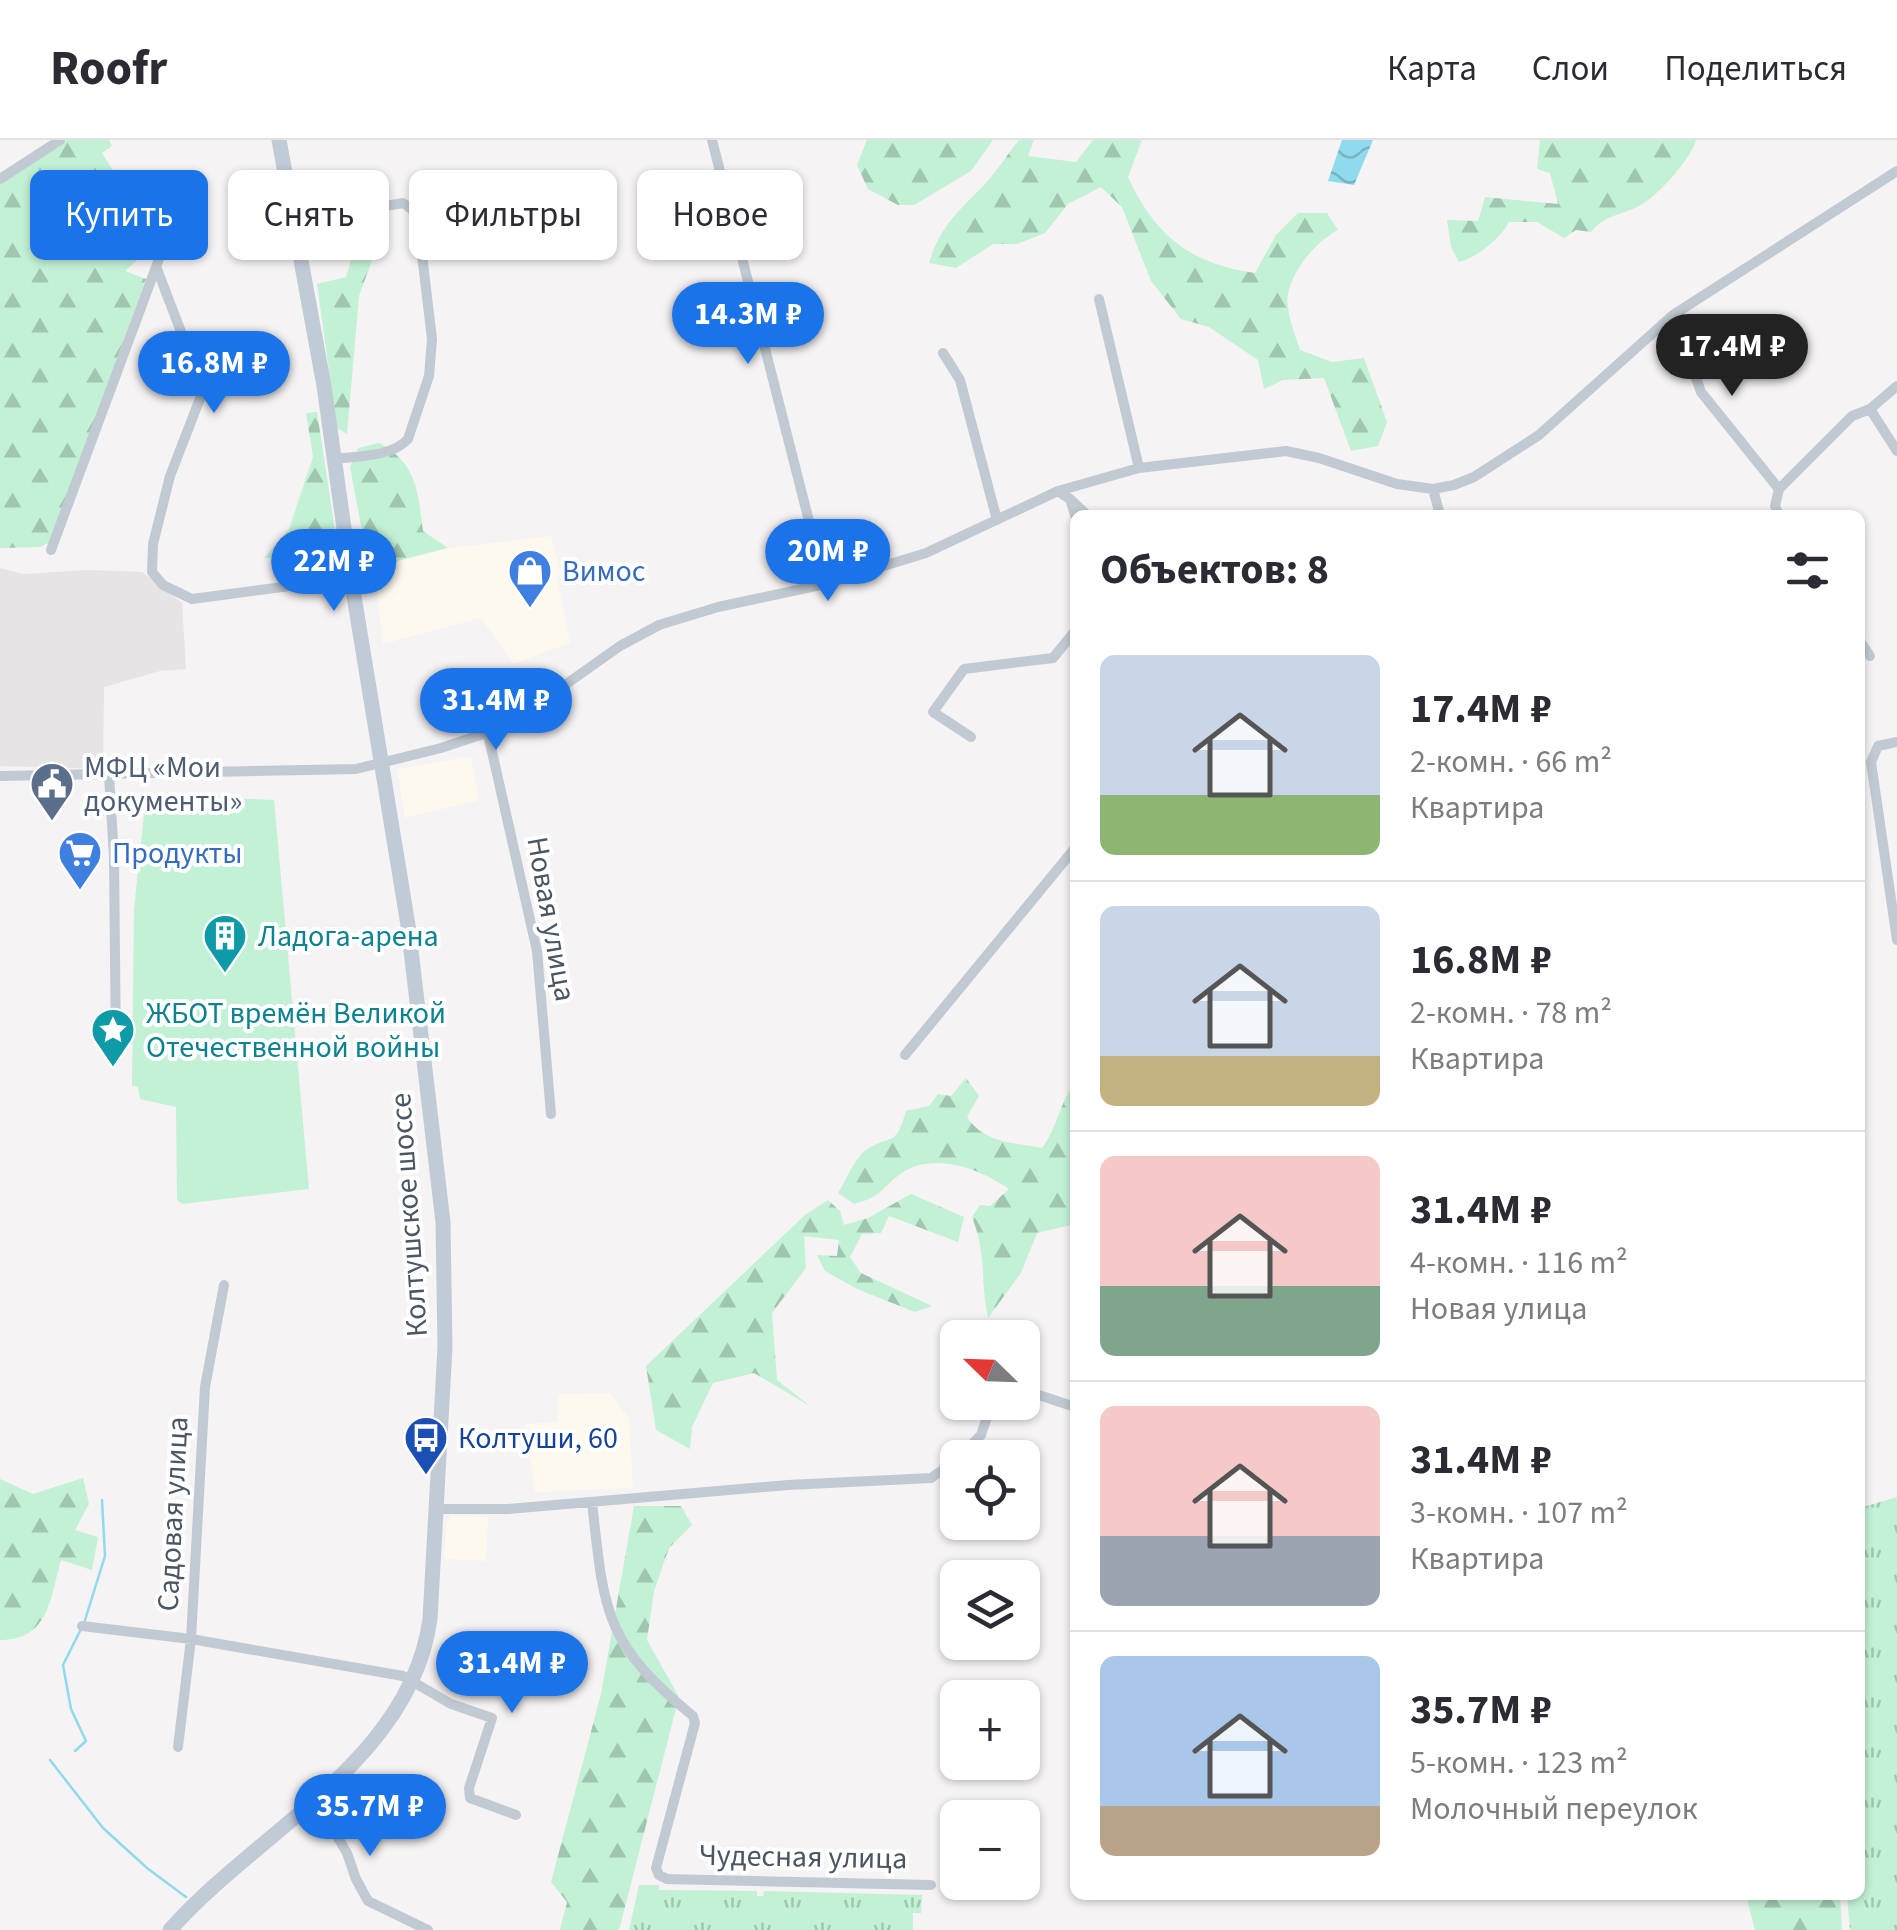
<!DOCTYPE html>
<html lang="ru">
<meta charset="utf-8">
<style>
:root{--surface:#fff;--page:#f2f2f3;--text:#2b2b33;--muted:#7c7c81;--line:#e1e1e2;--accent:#1a73e8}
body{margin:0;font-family:"Source Sans 3",sans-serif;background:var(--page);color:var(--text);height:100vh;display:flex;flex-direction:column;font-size:38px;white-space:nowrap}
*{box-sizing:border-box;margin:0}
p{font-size:32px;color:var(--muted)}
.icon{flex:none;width:55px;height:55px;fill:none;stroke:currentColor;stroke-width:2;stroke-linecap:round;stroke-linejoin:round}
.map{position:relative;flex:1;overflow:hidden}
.details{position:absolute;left:1070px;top:370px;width:795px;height:1390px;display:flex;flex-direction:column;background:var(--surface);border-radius:15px;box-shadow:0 2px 8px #0004}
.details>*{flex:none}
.hud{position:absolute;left:30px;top:30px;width:890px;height:90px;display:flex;gap:20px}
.needle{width:65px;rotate:293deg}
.controls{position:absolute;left:940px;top:1180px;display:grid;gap:20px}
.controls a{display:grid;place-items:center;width:100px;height:100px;border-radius:15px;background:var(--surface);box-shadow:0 2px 8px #0004;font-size:50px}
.price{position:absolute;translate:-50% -85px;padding:0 22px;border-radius:35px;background:var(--accent);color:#fff;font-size:32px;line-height:65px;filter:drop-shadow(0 2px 5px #0008)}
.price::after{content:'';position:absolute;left:50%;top:60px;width:30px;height:22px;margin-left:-15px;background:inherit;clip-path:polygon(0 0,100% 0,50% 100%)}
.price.active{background:#222;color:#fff}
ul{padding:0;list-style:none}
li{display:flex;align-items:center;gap:30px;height:250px;padding:0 30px}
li+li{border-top:2px solid var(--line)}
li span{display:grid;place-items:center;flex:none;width:280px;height:200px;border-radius:15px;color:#555}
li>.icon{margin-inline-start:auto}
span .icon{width:120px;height:120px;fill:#fffc;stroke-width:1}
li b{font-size:42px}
h2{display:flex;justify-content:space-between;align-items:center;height:120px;padding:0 30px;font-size:42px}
.pill{padding:0 35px;border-radius:15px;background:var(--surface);box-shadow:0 2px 8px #0004;font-size:35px;line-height:90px}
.pill.active{background:var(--accent);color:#fff}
header{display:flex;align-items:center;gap:60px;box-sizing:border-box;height:140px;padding:0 50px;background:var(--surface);border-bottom:2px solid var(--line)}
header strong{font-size:48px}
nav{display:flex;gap:55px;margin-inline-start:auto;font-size:35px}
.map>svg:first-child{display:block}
.commercial{fill:#fdf9ef}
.education{fill:#e6e4e5}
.grass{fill:url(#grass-tufts)}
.forest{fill:url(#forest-firs)}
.garden{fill:#c3f1d5}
.water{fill:url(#water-waves)}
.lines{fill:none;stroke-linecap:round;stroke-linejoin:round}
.stream{stroke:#90daee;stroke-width:2.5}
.minor{stroke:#c1cad2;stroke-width:10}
.secondary{stroke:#c1cbd6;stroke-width:15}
.labels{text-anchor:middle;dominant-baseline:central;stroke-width:8;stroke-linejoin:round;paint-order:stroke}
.shop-label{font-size:30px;fill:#366cbe;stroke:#fff;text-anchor:start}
.service-label{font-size:30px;fill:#4e5e75;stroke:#fff;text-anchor:start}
.street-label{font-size:30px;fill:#4a5661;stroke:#fff}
.culture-label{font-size:30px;fill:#0d838f;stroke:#fff;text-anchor:start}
.transit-label{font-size:30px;fill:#164399;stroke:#fff;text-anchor:start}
</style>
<header>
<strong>Roofr</strong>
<nav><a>Карта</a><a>Слои</a><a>Поделиться</a></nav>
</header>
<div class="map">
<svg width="1897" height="1790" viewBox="0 0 1897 1790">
<defs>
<pattern id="grass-tufts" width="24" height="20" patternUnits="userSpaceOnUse" patternTransform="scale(2.5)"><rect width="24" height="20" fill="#c3f1d5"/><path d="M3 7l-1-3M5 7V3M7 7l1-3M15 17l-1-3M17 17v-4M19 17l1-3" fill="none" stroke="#a0c6b0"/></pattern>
<pattern id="forest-firs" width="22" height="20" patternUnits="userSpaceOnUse" patternTransform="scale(2.5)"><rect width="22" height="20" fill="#c3f1d5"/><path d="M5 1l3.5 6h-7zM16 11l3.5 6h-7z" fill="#a0c6b0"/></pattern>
<pattern id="water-waves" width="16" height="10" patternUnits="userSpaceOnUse" patternTransform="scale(2.5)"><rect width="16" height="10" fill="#90daee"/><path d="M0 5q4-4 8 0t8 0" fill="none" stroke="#78b4c4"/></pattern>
</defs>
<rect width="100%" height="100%" fill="#f5f3f3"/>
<path class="commercial" d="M551 396 561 434 557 437 570 503 513 524 481 478 383 504 374 428 448 408Z
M471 616 479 660 405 678 397 629Z
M610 1253 629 1279 633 1348 535 1352 525 1284 557 1282 558 1254Z
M451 1376 488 1377 486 1421 444 1419 447 1382Z"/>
<path class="education" d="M0 428 23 434 87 430 142 432 182 463 186 529 160 531 104 547 103 629 0 626Z"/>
<path class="grass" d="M1897 1357V1790H1850L1847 1755H1860V1368Z
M639 1745H659V1750L757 1751V1756H763L764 1751 922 1755 921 1773H913V1790H629Z"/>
<path class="forest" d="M67 0H109L112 6 102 13 158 102 125 131 146 139 50 402 40 407 0 408V43Z
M867 0H993L971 31 914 65H898L868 49 857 25Z
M1019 0H1034L1028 16 1076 22 1093 0H1142L1128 37C1155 96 1191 124 1255 133L1276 95 1298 73H1327L1338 90C1316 102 1293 128 1288 154 1285 169 1295 195 1300 210L1332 222 1364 218 1387 282 1378 306 1351 311 1324 238 1283 240 1264 249 1258 220 1209 187 1181 179 1151 141 1122 67 1101 47 1068 64 1045 93 1017 104H993L956 128 929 123C940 86 959 71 984 45 997 31 1007 15 1019 0Z
M1540 0H1696C1691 19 1657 57 1639 66 1620 76 1606 74 1591 92L1576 90 1564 98 1537 82H1509C1501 98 1476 118 1459 122L1451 107 1447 80 1478 81 1485 57 1558 64 1550 33 1537 29Z
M351 120H372L359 156 347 294 337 288 317 144 346 137Z
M317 272 338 410 320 415 264 418 289 389 313 317 306 273Z
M379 303C417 323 418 352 423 391L448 408 369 428 350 327 358 308Z
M966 938 979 956 967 977C983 1003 1015 1003 1042 1008 1057 988 1060 962 1075 942V1084L1037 1093 1021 1133 988 1178C980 1140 987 1115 972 1077L980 1065 990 1066 1009 1049C980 1029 932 1010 899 1035 878 1051 883 1056 854 1064L838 1053C846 1040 855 1018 866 1010 892 993 895 1009 906 971L929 966 938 954 951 956Z
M911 1054 964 1077 958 1102 889 1076 881 1093 862 1094 850 1117 861 1133 932 1166 915 1172 857 1149 825 1131 817 1115 837 1116 839 1100 804 1096 806 1128 772 1173 777 1240 810 1266 754 1233 713 1243 692 1287 690 1309 656 1290 646 1226 805 1075 828 1060 840 1071 844 1085 868 1078Z
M83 1338 89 1364 75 1390 98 1397 92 1430 61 1420C50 1459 49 1500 0 1500V1339L33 1354Z
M634 1366H681L692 1385 669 1408 654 1451 647 1500 679 1557 619 1790H560L567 1762 551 1742 601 1554Z
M1746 1755H1840L1842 1790H1755Z"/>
<path class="garden" d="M146 655 274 660 309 1049 182 1064 177 1060 176 967 140 959 138 947 132 946 134 769Z"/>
<path class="water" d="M1342 0H1373L1354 45 1328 41Z"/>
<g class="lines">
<path class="stream" d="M85 1480 105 1416 102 1360
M75 1611 86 1601 71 1569 63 1525 82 1487
M50 1620 103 1688 147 1728 186 1757"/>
<path class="minor" d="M712 0 825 444
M0 39 60 0
M295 81 403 63 417 73 432 199 429 236 408 299C392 317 357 316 334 319
M157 129 198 236 201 256 170 336 153 404 152 432 163 445 192 459 351 438
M1099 159 1139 328
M1673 175 1701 252 1779 349
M943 213 960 240 997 380
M1870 269 1897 311
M1433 349 1440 375
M1779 349 1852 276 1870 269 1897 246
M1058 351 1070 359 1075 375
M1070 359 1087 375
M1779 375 1775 366 1779 349
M51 410 159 119 163 110 175 99
M1860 501 1870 516
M488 594 537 811 551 974
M971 597 933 572 964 529 1053 518 1075 491
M1897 602 1878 606 1871 622 1897 800
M109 635 114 717 116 913
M0 636 356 629 441 608 507 586 620 506 659 485 718 467 825 444 926 413 1058 351 1139 328 1286 311 1319 318 1397 344 1433 349 1454 345 1474 337 1539 295 1673 175 1897 31
M905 915 1075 708
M1022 1253 1036 1254 1075 1267
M959 1318 981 1295 992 1262
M1860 1360V1362
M592 1362C604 1472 604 1503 693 1576L695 1583 656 1728 659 1735 667 1739 931 1745
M436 1369H508L788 1345 931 1338 958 1319
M82 1486 191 1499 403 1536 451 1564 492 1578 469 1648 470 1658 516 1675
M178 1607 191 1499 205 1247 224 1145
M314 1658 347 1713 356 1739 368 1761 428 1790"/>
<path class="secondary" d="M170 1790C257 1691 411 1620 430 1479L445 1207 443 1082 408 785 351 438 324 246 279 0"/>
</g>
<defs>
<symbol id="shop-pin" viewBox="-11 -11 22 30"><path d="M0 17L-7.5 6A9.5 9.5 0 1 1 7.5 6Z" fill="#3f7fe0" stroke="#fff"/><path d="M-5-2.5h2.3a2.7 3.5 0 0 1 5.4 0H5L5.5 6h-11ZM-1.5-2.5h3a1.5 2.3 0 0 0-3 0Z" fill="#fff"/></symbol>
<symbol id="civic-pin" viewBox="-11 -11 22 30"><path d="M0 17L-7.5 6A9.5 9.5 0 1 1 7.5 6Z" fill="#5c6f8a" stroke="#fff"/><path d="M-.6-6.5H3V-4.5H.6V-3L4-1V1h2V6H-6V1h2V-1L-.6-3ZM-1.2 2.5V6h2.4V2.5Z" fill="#fff"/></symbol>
<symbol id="supermarket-pin" viewBox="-11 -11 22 30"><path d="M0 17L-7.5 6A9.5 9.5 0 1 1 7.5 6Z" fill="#3f7fe0" stroke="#fff"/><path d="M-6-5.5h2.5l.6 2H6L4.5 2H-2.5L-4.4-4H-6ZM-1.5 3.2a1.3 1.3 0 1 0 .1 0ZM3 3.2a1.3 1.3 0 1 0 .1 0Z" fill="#fff"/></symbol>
<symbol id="building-pin" viewBox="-11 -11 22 30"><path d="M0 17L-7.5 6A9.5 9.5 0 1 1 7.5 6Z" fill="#0f9aa8" stroke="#fff"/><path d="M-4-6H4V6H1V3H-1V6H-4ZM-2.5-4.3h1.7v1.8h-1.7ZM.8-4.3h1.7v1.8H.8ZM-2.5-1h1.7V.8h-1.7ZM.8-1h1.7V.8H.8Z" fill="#fff"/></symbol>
<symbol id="sight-pin" viewBox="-11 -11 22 30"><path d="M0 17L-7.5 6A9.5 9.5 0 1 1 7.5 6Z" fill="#0f9aa8" stroke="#fff"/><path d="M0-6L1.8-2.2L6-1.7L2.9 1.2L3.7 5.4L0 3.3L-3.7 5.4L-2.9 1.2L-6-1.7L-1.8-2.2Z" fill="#fff"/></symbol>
<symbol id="bus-pin" viewBox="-11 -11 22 30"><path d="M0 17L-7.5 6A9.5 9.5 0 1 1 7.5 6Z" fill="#1a4fb4" stroke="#fff"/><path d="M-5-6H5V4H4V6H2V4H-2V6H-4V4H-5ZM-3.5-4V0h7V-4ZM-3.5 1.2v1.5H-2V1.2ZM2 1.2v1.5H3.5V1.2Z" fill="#fff"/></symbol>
</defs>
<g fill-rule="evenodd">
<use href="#shop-pin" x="505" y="406" width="50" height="68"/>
<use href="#civic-pin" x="27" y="619" width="50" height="68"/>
<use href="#supermarket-pin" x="55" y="688" width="50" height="68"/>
<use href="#building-pin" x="200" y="771" width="50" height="68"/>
<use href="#sight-pin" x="88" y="865" width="50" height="68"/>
<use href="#bus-pin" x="401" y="1273" width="50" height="68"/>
</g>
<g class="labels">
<g class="shop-label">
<text x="562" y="431">Вимос</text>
<text x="112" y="713">Продукты</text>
</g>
<g class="service-label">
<text x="84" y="627">МФЦ «Мои<tspan x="84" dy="34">документы»</tspan></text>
</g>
<g class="street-label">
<text transform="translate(551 779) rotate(80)">Новая улица</text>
<text transform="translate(409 1075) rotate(-94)">Колтушское шоссе</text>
<text transform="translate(173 1374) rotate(-87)">Садовая улица</text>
<text transform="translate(803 1717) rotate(1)">Чудесная улица</text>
</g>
<g class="culture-label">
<text x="258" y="796">Ладога-арена</text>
<text x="146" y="873">ЖБОТ времён Великой<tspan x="146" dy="34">Отечественной войны</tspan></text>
</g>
<g class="transit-label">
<text x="458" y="1298">Колтуши, 60</text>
</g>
</g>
</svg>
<div class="controls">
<a><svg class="needle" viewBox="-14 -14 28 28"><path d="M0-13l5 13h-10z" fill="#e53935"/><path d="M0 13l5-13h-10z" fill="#7c7c81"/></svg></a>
<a><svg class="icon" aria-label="locate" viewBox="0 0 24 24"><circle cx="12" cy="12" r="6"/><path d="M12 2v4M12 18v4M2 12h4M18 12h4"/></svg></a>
<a><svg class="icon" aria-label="layers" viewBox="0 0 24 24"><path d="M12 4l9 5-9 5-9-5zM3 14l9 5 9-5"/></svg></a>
<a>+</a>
<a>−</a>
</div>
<b class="price" style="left:748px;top:227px">14.3M ₽</b>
<b class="price active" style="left:1732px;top:259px">17.4M ₽</b>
<b class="price" style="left:214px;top:276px">16.8M ₽</b>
<b class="price" style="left:828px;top:464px">20M ₽</b>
<b class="price" style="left:334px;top:474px">22M ₽</b>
<b class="price" style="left:496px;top:613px">31.4M ₽</b>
<b class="price" style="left:512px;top:1576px">31.4M ₽</b>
<b class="price" style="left:370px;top:1719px">35.7M ₽</b>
<div class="hud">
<a class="pill active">Купить</a>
<a class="pill">Снять</a>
<a class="pill">Фильтры</a>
<a class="pill">Новое</a>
</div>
<section class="details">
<h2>Объектов: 8<svg class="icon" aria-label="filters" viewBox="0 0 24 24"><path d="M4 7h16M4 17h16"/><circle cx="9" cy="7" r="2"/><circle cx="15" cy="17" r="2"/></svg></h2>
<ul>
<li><span style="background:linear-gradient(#c9d6e8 70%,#8fb573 0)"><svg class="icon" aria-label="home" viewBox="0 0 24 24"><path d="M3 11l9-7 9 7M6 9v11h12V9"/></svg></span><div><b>17.4M ₽</b><p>2-комн. · 66 m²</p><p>Квартира</p></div></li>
<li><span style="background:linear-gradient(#c9d6e8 75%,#c2b280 0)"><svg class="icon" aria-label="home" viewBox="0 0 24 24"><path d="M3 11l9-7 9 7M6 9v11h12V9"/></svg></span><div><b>16.8M ₽</b><p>2-комн. · 78 m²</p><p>Квартира</p></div></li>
<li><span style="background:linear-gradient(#f6c9c9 65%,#7fa58c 0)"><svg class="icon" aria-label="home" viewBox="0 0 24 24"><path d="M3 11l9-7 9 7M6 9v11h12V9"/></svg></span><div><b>31.4M ₽</b><p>4-комн. · 116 m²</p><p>Новая улица</p></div></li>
<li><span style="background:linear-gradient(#f6c9c9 65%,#9aa5b1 0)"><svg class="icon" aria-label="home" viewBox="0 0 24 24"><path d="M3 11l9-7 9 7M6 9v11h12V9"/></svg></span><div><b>31.4M ₽</b><p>3-комн. · 107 m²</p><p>Квартира</p></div></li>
<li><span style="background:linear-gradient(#a9c7e8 75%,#b9a48a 0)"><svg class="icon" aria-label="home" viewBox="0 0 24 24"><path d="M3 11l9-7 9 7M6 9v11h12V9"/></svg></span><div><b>35.7M ₽</b><p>5-комн. · 123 m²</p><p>Молочный переулок</p></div></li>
</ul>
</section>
</div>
